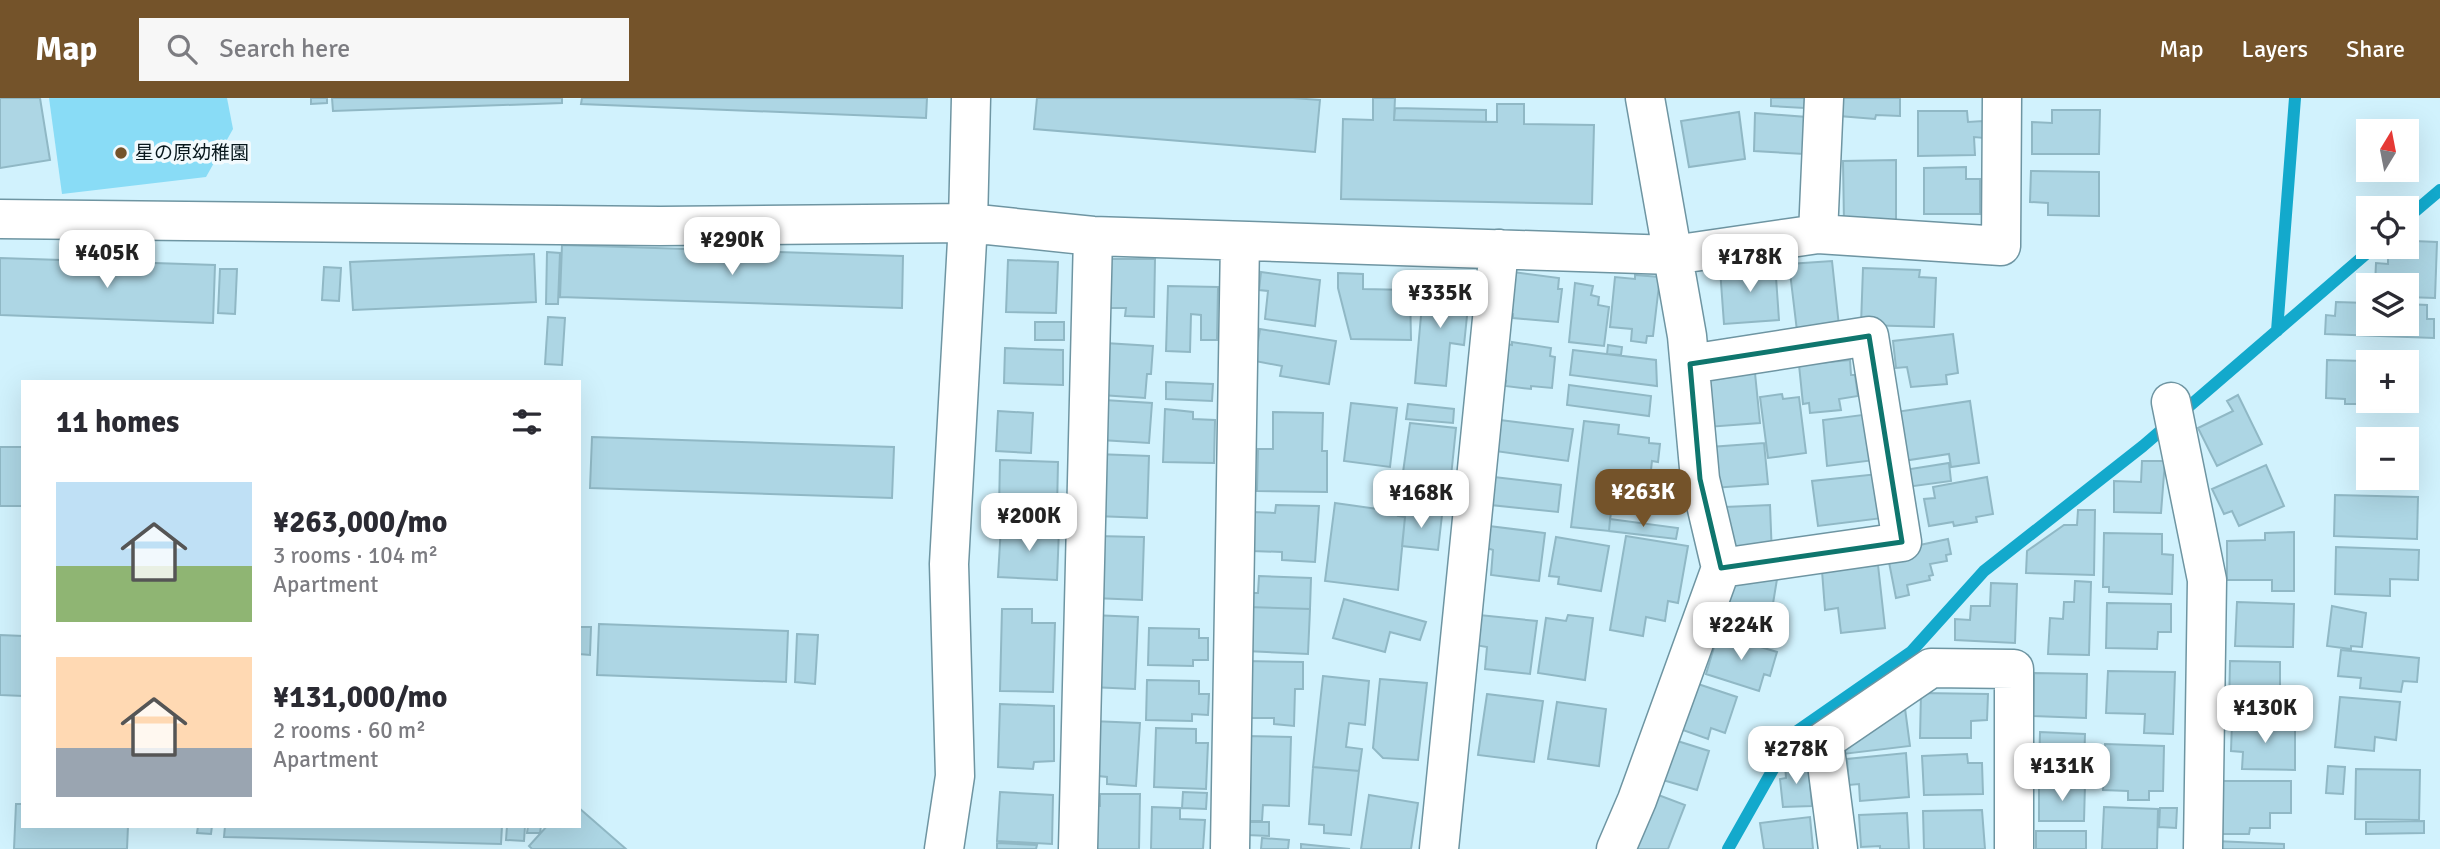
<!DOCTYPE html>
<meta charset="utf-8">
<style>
:root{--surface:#fff;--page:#f7f7f7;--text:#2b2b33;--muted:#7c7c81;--accent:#74532a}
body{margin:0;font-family:Signika,"Noto Sans JP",sans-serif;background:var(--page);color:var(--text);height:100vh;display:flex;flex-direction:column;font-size:26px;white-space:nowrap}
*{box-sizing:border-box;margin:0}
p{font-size:23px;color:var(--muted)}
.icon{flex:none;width:38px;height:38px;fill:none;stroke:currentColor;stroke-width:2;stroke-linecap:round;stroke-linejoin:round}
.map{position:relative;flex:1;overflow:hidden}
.sheet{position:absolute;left:21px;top:282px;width:560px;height:448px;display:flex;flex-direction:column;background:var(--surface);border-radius:0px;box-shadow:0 7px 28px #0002}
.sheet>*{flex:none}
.needle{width:46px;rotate:10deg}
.buttons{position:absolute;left:2356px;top:21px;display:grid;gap:14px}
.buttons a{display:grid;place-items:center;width:63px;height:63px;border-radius:0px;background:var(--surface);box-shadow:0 7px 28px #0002;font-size:35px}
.price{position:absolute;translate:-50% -60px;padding:0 16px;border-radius:14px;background:#fff;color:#222;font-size:23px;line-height:46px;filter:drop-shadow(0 2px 4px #0008)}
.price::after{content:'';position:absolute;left:50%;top:42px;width:21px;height:16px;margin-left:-10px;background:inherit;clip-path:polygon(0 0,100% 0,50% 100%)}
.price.current{background:var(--accent);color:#fff}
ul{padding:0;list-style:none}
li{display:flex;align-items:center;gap:21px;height:175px;padding:0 35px}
li span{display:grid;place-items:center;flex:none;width:196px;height:140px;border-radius:0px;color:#555}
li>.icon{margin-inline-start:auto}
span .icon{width:84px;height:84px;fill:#fffc;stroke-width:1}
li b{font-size:30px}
h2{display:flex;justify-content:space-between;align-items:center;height:84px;padding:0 35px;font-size:30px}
header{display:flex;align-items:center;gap:42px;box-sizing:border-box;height:98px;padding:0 35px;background:var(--accent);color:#fff}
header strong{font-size:33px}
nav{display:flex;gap:38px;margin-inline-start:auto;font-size:24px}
.search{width:490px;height:63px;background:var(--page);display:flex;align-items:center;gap:18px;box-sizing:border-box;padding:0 24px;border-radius:0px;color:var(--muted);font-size:26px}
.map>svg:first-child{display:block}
.green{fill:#89dcf6}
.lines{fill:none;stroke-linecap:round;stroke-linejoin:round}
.stream{stroke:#13a9cc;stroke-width:12}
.building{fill:#add6e4;stroke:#90b8c5;stroke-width:2}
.minor-casing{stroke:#6e95a2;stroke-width:41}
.minor{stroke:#fff;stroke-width:38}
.marked{fill:none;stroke:#0f766e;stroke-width:5;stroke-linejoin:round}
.poi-dot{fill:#74532a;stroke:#f2fafd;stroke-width:2.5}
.labels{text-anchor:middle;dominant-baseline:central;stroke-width:7;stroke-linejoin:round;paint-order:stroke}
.poi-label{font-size:19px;fill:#09181d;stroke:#f2fafd;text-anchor:start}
</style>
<header>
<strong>Map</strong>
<div class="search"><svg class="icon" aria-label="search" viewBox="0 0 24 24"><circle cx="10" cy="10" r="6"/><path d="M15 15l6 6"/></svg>Search here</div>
<nav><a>Map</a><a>Layers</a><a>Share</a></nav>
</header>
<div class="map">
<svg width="2440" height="751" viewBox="0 0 2440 751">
<rect width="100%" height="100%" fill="#d1f2fd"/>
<path class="green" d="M49 0H227L233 31 206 79 62 96Z"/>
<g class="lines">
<path class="stream" d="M2406 121 2440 92
M2277 233 2295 0
M1728 751 1793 636 1911 554 1984 473 2143 348 2374 149"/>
</g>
<path class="building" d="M0 0H40L50 62 0 70Z
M311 0H327V5L311 6Z
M332 0H562V5L333 13Z
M582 0H927L926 20 581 6Z
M1037 0H1293L1320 2 1315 54 1034 31Z
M1373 0H1395L1394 22 1497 24V6H1524V26L1594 27 1592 106 1341 101 1343 21 1373 22Z
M1771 0H1805L1804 10 1771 8Z
M1839 0H1900V18L1876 17 1875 21 1839 18Z
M1395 10 1486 12V24L1394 22Z
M2052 12H2100L2099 56H2032V24L2052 25Z
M1918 13H1967L1968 24 1983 23 1984 40 1974 39 1975 57 1918 58Z
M1739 14 1745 61 1689 69 1681 23Z
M1755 15 1807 19 1804 56 1754 53Z
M1896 62V125H1844L1843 63Z
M1966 69V81H1980V116H1924V70Z
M2031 73 2099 74V118L2048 117V105L2030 104Z
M2414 143 2437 144 2435 200 2406 199V187H2375L2376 165 2388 166V153L2414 154Z
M562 147 903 158 902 210 560 199Z
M547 154 560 155 558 206H546Z
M534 156 536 204 353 212 350 164Z
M0 160 215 167 213 225 0 217Z
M1104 161H1155L1154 219 1125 218 1126 210H1103Z
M1008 162 1058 164 1056 215 1006 214Z
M1832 163 1839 228 1797 233 1789 166Z
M1775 165 1779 222 1724 226 1720 171Z
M324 169 341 170 339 203 322 202Z
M1863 170 1920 172 1919 179 1936 180 1934 229 1861 227Z
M220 171H237L235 216 218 215Z
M1261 174 1320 182 1315 228 1265 221 1268 193 1259 192Z
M1513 174 1559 180 1558 191H1562L1558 224 1513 220V216L1503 214Z
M1338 175 1363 176V191L1410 192 1411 242 1351 241 1338 190Z
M1635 177 1660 179 1653 238H1647L1646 245 1631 243 1632 231 1610 229 1615 179 1635 181Z
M1424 184 1470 189 1464 247 1450 245 1446 288 1415 285Z
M1575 185 1593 188 1591 197 1599 199 1598 207 1609 209 1604 248 1569 244Z
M1168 188 1218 189 1217 242H1201V217L1191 216 1190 254 1166 253Z
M2336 204 2368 205V226H2406V206L2427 207V221H2434V240L2325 236 2326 217 2335 218Z
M548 219 565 220 562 267 545 266Z
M1035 224H1064V242H1035Z
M1260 231 1336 243 1329 286 1280 278 1282 268 1255 263Z
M1953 236 1958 275 1946 277 1947 286 1911 289 1907 269 1896 270 1893 243Z
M1512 244 1551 250 1550 258 1555 259 1552 290 1531 288V291L1505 288 1506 283 1495 281 1503 245 1512 247Z
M1105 245 1153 248 1151 276H1147L1145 300 1101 297Z
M1608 247 1622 249 1621 257 1607 256Z
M1005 250 1063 252V287L1004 285Z
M1573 252 1656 262 1657 288 1570 277Z
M1850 262 1851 277H1855L1858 298 1839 301 1841 312 1810 315 1809 305 1803 306 1799 267Z
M2327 262 2400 264H2368V303H2406V264L2409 265 2407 306H2345V301L2326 300Z
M1755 275 1760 325 1707 329 1703 280Z
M1166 284 1213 286 1212 303 1166 301Z
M1569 287 1651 298 1649 318 1567 307Z
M1782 296 1783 301 1799 299 1806 355 1768 360 1760 299Z
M2238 297 2262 346 2217 368 2198 330 2233 313 2227 303Z
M1104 302 1152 305 1149 345 1101 342Z
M1970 303 1979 365 1951 369 1949 356 1903 363 1896 314Z
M1351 305 1397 310 1390 369 1344 363Z
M1408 306 1454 311 1453 325 1406 321Z
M1165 311 1193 314V321L1215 322 1214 365 1163 364Z
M998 313 1033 315 1031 355 996 353Z
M1273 314 1323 315 1322 353H1327V394L1257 393 1258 351H1273Z
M1870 316 1875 362 1827 368 1823 322Z
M1500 322 1573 331 1568 363 1495 353Z
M1584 323 1619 327 1618 336 1649 340V345L1660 346 1658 364 1652 363 1648 399 1613 394 1609 433 1571 429Z
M1410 325 1456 330 1449 398 1428 395 1429 383 1402 381Z
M592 339 894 349 892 400 590 390Z
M1764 345 1768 386 1713 390 1710 349Z
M0 349H23V408H0Z
M1096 356 1149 358 1147 420 1095 418Z
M1000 362 1058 364 1057 412 999 411Z
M2142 363H2165L2161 415 2114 414V383L2141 384Z
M1949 365 1951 383 1907 389 1904 372Z
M2266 367 2284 408 2239 428 2232 413 2224 416 2212 391Z
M1878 376 1883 420 1818 428 1812 383Z
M1494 379 1561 387 1558 414 1491 407Z
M1987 379 1993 416 1976 419 1977 424 1954 428 1953 424 1929 428 1924 401 1935 400 1933 389Z
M1389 394 1399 396 1398 405 1388 403Z
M2335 397 2418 399 2417 441 2334 438Z
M1335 405 1399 414 1398 418 1405 419 1398 492 1325 483Z
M1276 407 1319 408 1315 464 1282 462V454L1252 453 1253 414 1275 415Z
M1770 407 1772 458 1727 459 1725 409Z
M1399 411 1442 417 1438 452 1402 448 1405 419 1398 418Z
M2078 412H2095L2094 477 2026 475 2027 453 2064 427H2077Z
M1610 421 1678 430 1676 441 1609 433Z
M1001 428 1059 431 1057 482 998 479Z
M1489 428 1545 435 1539 483 1491 477 1493 452 1487 450Z
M2294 434V493H2272V482H2227V443L2265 442V435Z
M2104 435 2162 436V456L2173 457 2172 496 2109 494V489H2103Z
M1095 438 1144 439 1142 502 1093 500Z
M1626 438 1688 448 1678 505 1668 503 1665 523 1646 519 1643 538 1610 532Z
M1556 439 1609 448 1601 493 1558 486 1559 479 1549 478Z
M1948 441 1951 456 1946 457 1947 463 1930 466 1933 477 1929 478 1930 482 1907 487 1909 497 1896 500 1887 454Z
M2336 449 2419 452 2418 482 2390 481V498L2335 496Z
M1878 467 1885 530 1841 535 1838 510 1825 512 1822 473Z
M1737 468 1778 475 1769 530 1722 521Z
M1259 478 1311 480 1310 511 1248 509 1249 495H1258Z
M2075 483 2091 484 2089 557 2048 556 2050 520 2063 521 2064 504H2074Z
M1991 485 2017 486 2015 545 1955 542V521L1970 522 1971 508H1990Z
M1344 501 1426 524 1420 542 1390 534 1385 554 1333 540Z
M2237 504 2294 506 2293 549 2235 548Z
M2107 505 2171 506V534H2158L2157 551 2106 550Z
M2332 508 2366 515 2362 549 2351 548V551L2327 548Z
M1248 509 1310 511 1308 556 1246 553Z
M1002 511H1032V525H1055L1053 594 1000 593Z
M1092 517 1138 519 1135 591 1090 589Z
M1479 517 1537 523 1530 576 1485 571 1487 549 1475 547Z
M1568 517 1593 520 1585 582 1538 575 1546 520 1566 523Z
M599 526 788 533 786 584 597 577Z
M579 529H591L590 557 579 556Z
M1149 530 1199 531V540H1208V562H1193V568L1148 567Z
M797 536 818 537 815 586 795 584Z
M1718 536 1777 554 1770 578 1764 576 1759 593 1706 576Z
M0 537 23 538V598L0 597Z
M2341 552 2419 560 2417 584 2403 583 2401 594 2360 590 2361 580 2338 578Z
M1244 563 1303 564V591H1295L1294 628 1274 626V620H1243Z
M2230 563 2280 564V610H2229Z
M2108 573 2175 574 2173 636 2144 635 2145 616 2106 615Z
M2034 575 2087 576 2086 620 2033 618Z
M1323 578 1369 583 1365 627 1349 625 1346 649 1362 651 1359 673 1313 669Z
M1380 581 1427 585 1418 662 1383 660 1373 650Z
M1147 582 1199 583V596H1209L1208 617 1192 616V623L1146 622Z
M1692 584 1737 599 1725 635 1711 630 1708 641 1677 630Z
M1921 595 1988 596 1987 622 1971 623V640H1920Z
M1487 596 1543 603 1534 664 1478 657Z
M2340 599 2400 604 2396 642 2375 639 2374 653 2335 649Z
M1904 603 1910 648 1843 656 1842 641Z
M1557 604 1606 611 1599 668 1548 661Z
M1000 606 1054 608V663L1034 664 1033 671 998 669Z
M1091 623 1140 625 1136 688 1107 686V679L1089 677Z
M2232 623 2295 625V672L2242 671 2243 654 2231 653Z
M1156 630 1196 631V645H1208L1206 691 1154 689Z
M2040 634 2085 636 2084 669 2039 668Z
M1243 638 1291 639 1289 708 1263 707 1262 723H1240Z
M1668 640 1709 653 1697 692 1656 680Z
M2105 646 2164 648 2163 693H2149V702H2128V693L2103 692Z
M1906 655 1909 699 1860 703 1859 686 1849 687 1847 661Z
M1967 656 1968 665H1982L1983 696 1924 697 1922 658Z
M1808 665 1812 708 1783 709 1780 681 1786 680 1785 666Z
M2328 668 2345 669 2343 696 2326 695Z
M1313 669 1359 673 1351 737 1324 735V727L1309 726Z
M2356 671 2420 672 2419 722 2355 721Z
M2220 683H2291V715H2270V730H2250L2249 736H2209Z
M2085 686 2084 723H2039V687Z
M1000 694 1053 697 1052 746 997 743Z
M1183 694 1207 695 1206 711 1182 710Z
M1653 695 1685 707 1668 751H1631Z
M1100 696H1140L1139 751H1089V707L1100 708Z
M1369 697 1418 705 1411 751H1361Z
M16 706H23V728H128L127 751H14Z
M1152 709 1180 710V721L1205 722 1203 751H1151Z
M2104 709 2158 711 2157 751H2102Z
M579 710 626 751H532L529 748 547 728H579Z
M2160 710H2177L2176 730 2159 729Z
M1982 712 1985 751H1924L1923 713Z
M1907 715 1909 751H1880V748L1861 749 1859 717Z
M1810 719 1813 751H1764L1760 725Z
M2424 723V735L2366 736V724Z
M1247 724H1269V738L1247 737Z
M198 728H212L211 736 197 735Z
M225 728H502L501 746 224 739Z
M507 728H525L524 743 506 742Z
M528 728H541L540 735H527Z
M2036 733H2086V751H2036Z
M1262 740 1289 742 1288 751H1261Z
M2215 743 2284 746V751H2214Z
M997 745 1037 747 1036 751H997Z
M1301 746 1350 751H1301Z"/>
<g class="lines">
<defs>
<path id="minor" d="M0 121 660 128 968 125 1093 138 1673 157 1818 136 2001 148 2002 0
M1818 136 1824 0
M1690 266 1869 238 1902 444 1721 470
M2171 304 2207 482 2203 751
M944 751 955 678 949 466 968 125 971 0
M1078 751 1093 138
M1230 751 1240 143
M1439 751 1499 151
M1616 751 1637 702 1721 470 1700 381 1687 238 1645 0
M1838 751 1824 643 1931 570 2014 571V751"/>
</defs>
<use href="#minor" class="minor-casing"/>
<use href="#minor" class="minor"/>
</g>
<path class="marked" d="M1869 238 1902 444 1721 470 1700 381 1690 266Z"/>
<circle class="poi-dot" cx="121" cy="55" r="7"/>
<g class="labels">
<g class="poi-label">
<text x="135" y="55">星の原幼稚園</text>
</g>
</g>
</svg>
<div class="buttons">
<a><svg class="needle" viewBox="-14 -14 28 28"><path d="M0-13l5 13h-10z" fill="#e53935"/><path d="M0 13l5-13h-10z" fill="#7c7c81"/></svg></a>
<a><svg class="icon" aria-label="locate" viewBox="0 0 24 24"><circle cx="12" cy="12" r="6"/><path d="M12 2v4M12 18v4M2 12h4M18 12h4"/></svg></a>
<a><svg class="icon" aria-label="layers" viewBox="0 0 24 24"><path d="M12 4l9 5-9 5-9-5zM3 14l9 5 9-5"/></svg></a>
<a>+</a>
<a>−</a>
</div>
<b class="price" style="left:732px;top:179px">¥290K</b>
<b class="price" style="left:107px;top:192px">¥405K</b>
<b class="price" style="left:1750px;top:196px">¥178K</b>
<b class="price" style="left:1440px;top:232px">¥335K</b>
<b class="price current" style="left:1643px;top:431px">¥263K</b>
<b class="price" style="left:1421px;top:432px">¥168K</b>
<b class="price" style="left:1029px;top:455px">¥200K</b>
<b class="price" style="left:1741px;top:564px">¥224K</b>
<b class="price" style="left:2265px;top:647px">¥130K</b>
<b class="price" style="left:1796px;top:688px">¥278K</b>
<b class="price" style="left:2062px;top:705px">¥131K</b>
<section class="sheet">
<h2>11 homes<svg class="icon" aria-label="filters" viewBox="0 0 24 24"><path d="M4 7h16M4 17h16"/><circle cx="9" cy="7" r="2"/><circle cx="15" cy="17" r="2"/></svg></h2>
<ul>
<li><span style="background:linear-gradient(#bfe0f5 60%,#8fb573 0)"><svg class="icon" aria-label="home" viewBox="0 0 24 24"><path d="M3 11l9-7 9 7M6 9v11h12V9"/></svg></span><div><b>¥263,000/mo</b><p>3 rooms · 104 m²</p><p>Apartment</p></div></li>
<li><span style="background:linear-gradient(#ffd9b3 65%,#9aa5b1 0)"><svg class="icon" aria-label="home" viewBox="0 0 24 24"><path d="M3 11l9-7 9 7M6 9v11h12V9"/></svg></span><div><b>¥131,000/mo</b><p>2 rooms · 60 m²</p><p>Apartment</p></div></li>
</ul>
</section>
</div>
